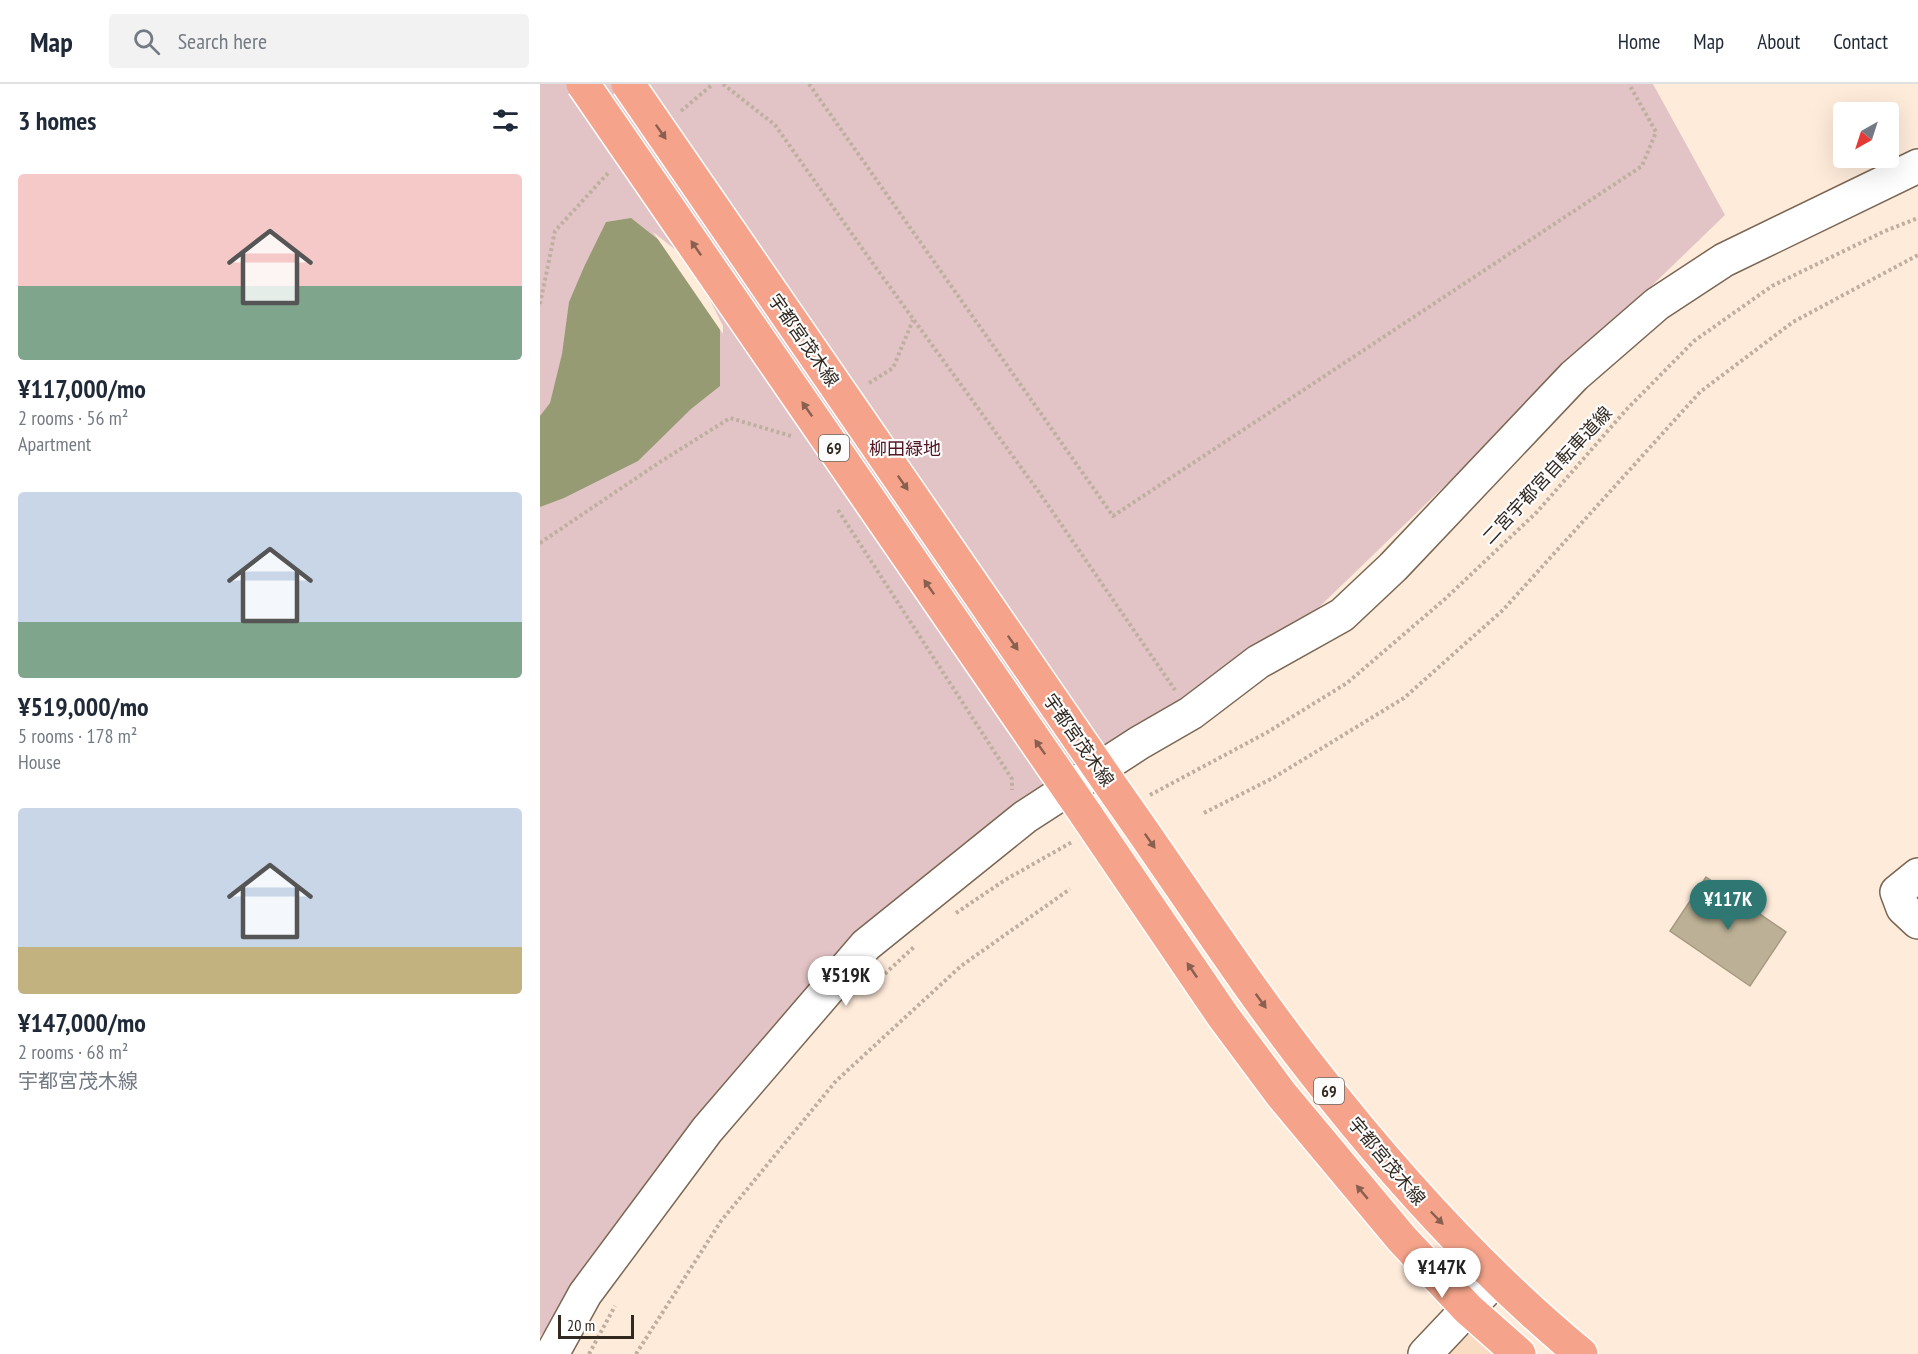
<!DOCTYPE html>
<meta charset="utf-8">
<style>
:root{--surface:#fff;--page:#f2f2f3;--text:#1f2937;--muted:#747a83;--line:#e0e1e3;--accent:#2f7772}
body{margin:0;font-family:"PT Sans Narrow","Noto Sans JP",sans-serif;background:var(--page);color:var(--text);height:100vh;display:flex;flex-direction:column;font-size:22px;white-space:nowrap}
*{box-sizing:border-box;margin:0}
p{font-size:20px;color:var(--muted)}
.icon{flex:none;width:33px;height:33px;fill:none;stroke:currentColor;stroke-width:2;stroke-linecap:round;stroke-linejoin:round}
.map{position:relative;flex:1;overflow:hidden}
.sheet{display:flex;flex-direction:column;background:var(--surface);width:540px}
.sheet>*{flex:none}
.needle{width:39px;rotate:219deg}
.buttons{position:absolute;left:1293px;top:18px;display:grid;gap:12px}
.buttons a{display:grid;place-items:center;width:66px;height:66px;border-radius:6px;background:var(--surface);box-shadow:0 6px 24px #0002;font-size:30px}
.scale{position:absolute;left:18px;bottom:15px;width:76px;box-sizing:border-box;padding-left:6px;border:3px solid #312820;border-top:0;font-size:16px;line-height:21px;white-space:nowrap;color:#312820;-webkit-text-stroke:4px #fcfcfc;paint-order:stroke}
.price{position:absolute;translate:-50% -51px;padding:0 14px;border-radius:21px;background:#fff;color:#222;font-size:20px;line-height:39px;filter:drop-shadow(0 2px 3px #0008)}
.price::after{content:'';position:absolute;left:50%;top:36px;width:18px;height:14px;margin-left:-9px;background:inherit;clip-path:polygon(0 0,100% 0,50% 100%)}
.price.selected{background:var(--accent);color:#fff}
ul{padding:0;list-style:none}
li{display:grid;align-content:center;gap:12px;height:318px;padding:0 18px}
li span{display:grid;place-items:center;height:186px;border-radius:6px;color:#555}
li>.icon{margin-inline-start:auto}
span .icon{width:108px;height:108px;fill:#fffc;stroke-width:1}
li b{font-size:26px}
h2{display:flex;justify-content:space-between;align-items:center;height:72px;padding:0 18px;font-size:26px}
header{display:flex;align-items:center;gap:36px;box-sizing:border-box;height:84px;padding:0 30px;background:var(--surface);border-bottom:2px solid var(--line)}
header strong{font-size:28px}
nav{display:flex;gap:33px;margin-inline-start:auto;font-size:21px}
.search{width:420px;height:54px;background:var(--page);display:flex;align-items:center;gap:15px;box-sizing:border-box;padding:0 21px;border-radius:6px;color:var(--muted);font-size:22px}
main{display:flex;flex:1;min-height:0}
.map>svg:first-child{display:block}
.built{fill:#fadcc2}
.green{fill:#e3c4c6}
.water{fill:#979b73}
.pier{fill:#feebda}
.building{fill:#bcb196;stroke:#a59a80;stroke-width:1.5}
.lines{fill:none;stroke-linecap:round;stroke-linejoin:round}
.minor-casing{stroke:#7b6654;stroke-width:36}
.major-casing{stroke:#fff;stroke-width:36}
.path{stroke:#bfafa1;stroke-width:4;stroke-dasharray:3 3;stroke-linecap:butt}
.minor{stroke:#fff;stroke-width:33}
.major{stroke:#f5a48b;stroke-width:33}
.major-bridge-casing{stroke:#fff;stroke-width:36;stroke-linecap:butt}
.major-bridge{stroke:#f5a48b;stroke-width:33}
.oneway{fill:#896050}
.labels{text-anchor:middle;dominant-baseline:central;stroke-width:4.5;stroke-linejoin:round;paint-order:stroke}
.shield{fill:#fcfcfc;stroke:#6e6862;stroke-width:1.5}
.shield-label{font-size:16px;font-weight:bold;fill:#312820}
.street-label{font-size:18px;fill:#312820;stroke:#fcfcfc}
.park-label{font-size:18px;fill:#521824;stroke:#fcfcfc}
</style>
<header>
<strong>Map</strong>
<div class="search"><svg class="icon" aria-label="search" viewBox="0 0 24 24"><circle cx="10" cy="10" r="6"/><path d="M15 15l6 6"/></svg>Search here</div>
<nav><a>Home</a><a>Map</a><a>About</a><a>Contact</a></nav>
</header>
<main>
<section class="sheet">
<h2>3 homes<svg class="icon" aria-label="filters" viewBox="0 0 24 24"><path d="M4 7h16M4 17h16"/><circle cx="9" cy="7" r="2"/><circle cx="15" cy="17" r="2"/></svg></h2>
<ul>
<li><span style="background:linear-gradient(#f6c9c9 60%,#7fa58c 0)"><svg class="icon" aria-label="home" viewBox="0 0 24 24"><path d="M3 11l9-7 9 7M6 9v11h12V9"/></svg></span><div><b>¥117,000/mo</b><p>2 rooms · 56 m²</p><p>Apartment</p></div></li>
<li><span style="background:linear-gradient(#c9d6e8 70%,#7fa58c 0)"><svg class="icon" aria-label="home" viewBox="0 0 24 24"><path d="M3 11l9-7 9 7M6 9v11h12V9"/></svg></span><div><b>¥519,000/mo</b><p>5 rooms · 178 m²</p><p>House</p></div></li>
<li><span style="background:linear-gradient(#c9d6e8 75%,#c2b280 0)"><svg class="icon" aria-label="home" viewBox="0 0 24 24"><path d="M3 11l9-7 9 7M6 9v11h12V9"/></svg></span><div><b>¥147,000/mo</b><p>2 rooms · 68 m²</p><p>宇都宮茂木線</p></div></li>
</ul>
</section>
<div class="map">
<svg width="1378" height="1270" viewBox="0 0 1378 1270">
<rect width="100%" height="100%" fill="#feebda"/>
<path class="built" d="M932 1246 958 1270H908Z"/>
<path class="green" d="M0 0H1113L1185 131 744 557 458 734 0 1252Z"/>
<path class="water" d="M91 134 148 179 180 243V302L151 325 98 377 24 414 0 423V332L10 319 22 270 29 218 44 183 66 138Z"/>
<path class="pier" d="M113 148 151 178 183 242V250Z"/>
<path class="building" d="M1166 793 1246 848 1210 902 1130 847Z"/>
<g class="lines">
<defs>
<path id="minor" d="M1378 791 1357 808 1363 824 1378 838
M12 1270 45 1210 167 1046 326 861 485 733 599 659 651 629 718 578 802 531 853 483 1034 292 1117 220 1184 176 1378 82
M885 1270 956 1195"/>
<path id="major" d="M576 709C642 802 703 898 773 987 853 1090 941 1187 1041 1270
M545 729 683 932 741 1010 862 1155 928 1225 979 1270"/>
</defs>
<use href="#minor" class="minor-casing"/>
<use href="#major" class="major-casing"/>
<path class="path" d="M183 0 235 41 334 181 501 411 635 606
M269 0 573 432 1102 82 1116 48 1089 0
M141 27 173 0
M0 220 15 147 69 88
M329 299 353 284 373 236
M298 426 472 695V706
M0 459 120 378 190 334 251 352
M610 711 726 649 807 599 905 515 997 428 1086 326 1154 257 1232 202 1345 147 1378 134
M664 729 733 694 864 614 963 526 1160 308 1253 238 1378 171
M416 829 465 796 532 758
M336 898 375 862
M49 1270 75 1222
M96 1270 181 1137 296 997 421 882 530 805"/>
<use href="#minor" class="minor"/>
<use href="#major" class="major"/>
<defs>
<path id="major-bridge" d="M43 0 545 729
M88 0 576 709"/>
</defs>
<use href="#major-bridge" class="major-bridge-casing"/>
<use href="#major-bridge" class="major-bridge"/>
</g>
<defs><path id="oneway-solid" d="M-6-.8H1V-3.2L6.5 0L1 3.2V.8H-6Z" transform="scale(1.5)"/></defs>
<g class="oneway">
<use href="#oneway-solid" transform="translate(121 48) rotate(55)"/>
<use href="#oneway-solid" transform="translate(156 164) rotate(-125)"/>
<use href="#oneway-solid" transform="translate(267 325) rotate(-125)"/>
<use href="#oneway-solid" transform="translate(363 399) rotate(55)"/>
<use href="#oneway-solid" transform="translate(389 503) rotate(-125)"/>
<use href="#oneway-solid" transform="translate(473 559) rotate(55)"/>
<use href="#oneway-solid" transform="translate(500 663) rotate(-125)"/>
<use href="#oneway-solid" transform="translate(610 757) rotate(55)"/>
<use href="#oneway-solid" transform="translate(652 886) rotate(-124)"/>
<use href="#oneway-solid" transform="translate(721 917) rotate(54)"/>
<use href="#oneway-solid" transform="translate(822 1108) rotate(-130)"/>
<use href="#oneway-solid" transform="translate(897 1134) rotate(46)"/>
</g>
<g class="labels">
<g class="shield">
<rect x="279" y="351" width="30" height="26" rx="4.5"/>
<rect x="774" y="994" width="30" height="26" rx="4.5"/>
</g>
<g class="shield-label">
<text x="294" y="364">69</text>
<text x="789" y="1007">69</text>
</g>
<g class="street-label">
<text transform="translate(264 256) rotate(55)">宇都宮茂木線</text>
<text transform="translate(1007 391) rotate(-47)">二宮宇都宮自転車道線</text>
<text transform="translate(539 656) rotate(55)">宇都宮茂木線</text>
<text transform="translate(847 1077) rotate(50)">宇都宮茂木線</text>
</g>
<g class="park-label">
<text x="365" y="364">柳田緑地</text>
</g>
</g>
</svg>
<div class="buttons">
<a><svg class="needle" viewBox="-14 -14 28 28"><path d="M0-13l5 13h-10z" fill="#e53935"/><path d="M0 13l5-13h-10z" fill="#747a83"/></svg></a>
</div>
<div class="scale">20 m</div>
<b class="price selected" style="left:1188px;top:847px">¥117K</b>
<b class="price" style="left:306px;top:923px">¥519K</b>
<b class="price" style="left:902px;top:1215px">¥147K</b>
</div>
</main>
